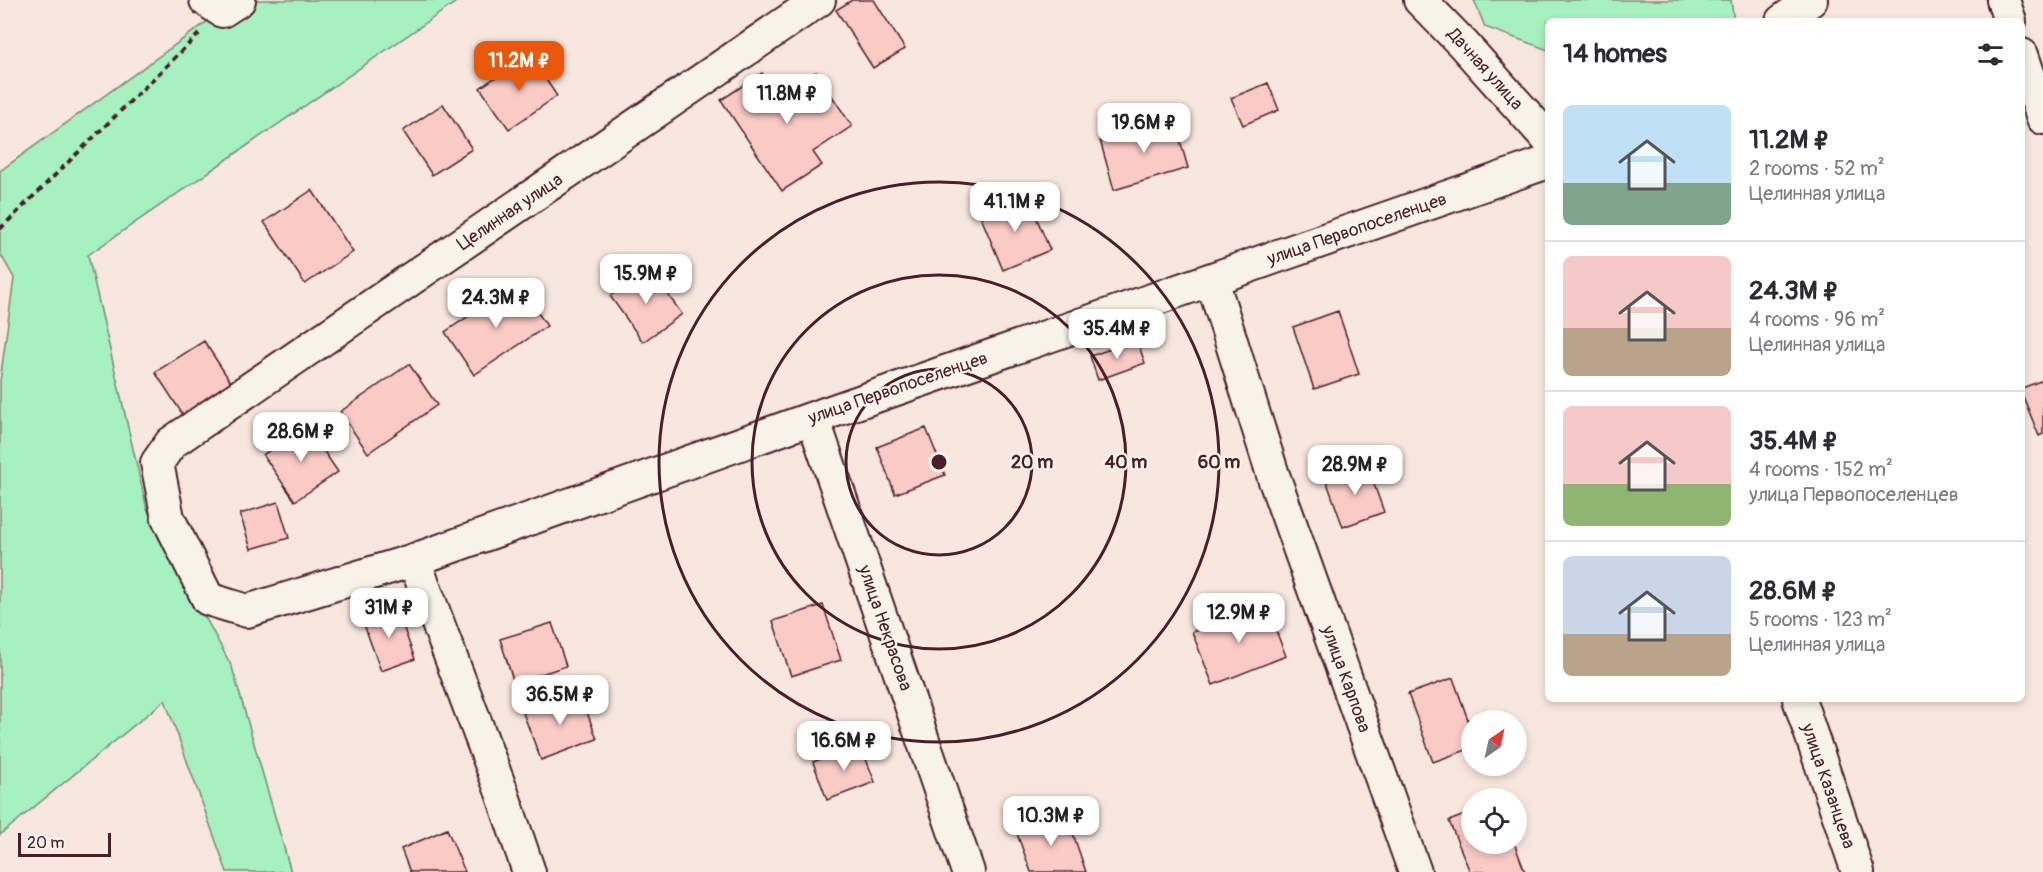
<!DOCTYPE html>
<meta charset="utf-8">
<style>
:root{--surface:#fff;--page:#f2f2f3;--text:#2b2b33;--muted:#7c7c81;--line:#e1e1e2;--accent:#ea580c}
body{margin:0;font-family:Pangolin,sans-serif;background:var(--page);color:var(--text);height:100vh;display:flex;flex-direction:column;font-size:22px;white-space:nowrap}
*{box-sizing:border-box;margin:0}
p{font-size:20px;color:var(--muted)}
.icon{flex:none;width:33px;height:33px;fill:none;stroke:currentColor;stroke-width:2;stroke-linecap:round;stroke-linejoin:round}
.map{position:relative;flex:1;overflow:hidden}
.panel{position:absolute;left:1545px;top:18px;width:480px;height:684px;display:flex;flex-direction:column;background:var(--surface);border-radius:9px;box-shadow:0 3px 9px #0003}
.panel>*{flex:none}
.needle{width:39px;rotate:34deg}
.controls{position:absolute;left:1461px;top:710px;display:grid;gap:12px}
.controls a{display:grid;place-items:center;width:66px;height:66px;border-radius:50%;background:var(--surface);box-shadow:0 3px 9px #0003;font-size:30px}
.scale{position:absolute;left:18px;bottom:15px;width:93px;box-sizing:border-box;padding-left:6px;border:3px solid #4a1f2b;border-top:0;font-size:16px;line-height:21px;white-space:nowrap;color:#4a1f2b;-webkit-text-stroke:4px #f7f3e8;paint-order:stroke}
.price{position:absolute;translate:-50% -51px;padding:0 14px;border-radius:12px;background:#fff;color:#222;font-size:20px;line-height:39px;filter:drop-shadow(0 2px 3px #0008)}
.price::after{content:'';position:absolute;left:50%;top:36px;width:18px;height:14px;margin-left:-9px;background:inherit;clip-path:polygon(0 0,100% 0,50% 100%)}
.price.selected{background:var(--accent);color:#fff}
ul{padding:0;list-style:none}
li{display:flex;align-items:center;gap:18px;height:150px;padding:0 18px}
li+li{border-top:2px solid var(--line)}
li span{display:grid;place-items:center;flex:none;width:168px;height:120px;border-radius:9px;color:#555}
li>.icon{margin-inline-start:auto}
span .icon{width:72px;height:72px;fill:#fffc;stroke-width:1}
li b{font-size:26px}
h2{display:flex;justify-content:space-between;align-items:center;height:72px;padding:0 18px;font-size:26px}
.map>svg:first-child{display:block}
.green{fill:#a7f0bf;stroke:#788875;stroke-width:1.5}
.building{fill:#facac5;stroke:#4a1f2b;stroke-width:1.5}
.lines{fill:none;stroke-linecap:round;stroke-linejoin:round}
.street-casing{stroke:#4a1f2b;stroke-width:36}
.path{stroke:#4a1f2b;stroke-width:4;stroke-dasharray:6 4.5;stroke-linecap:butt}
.street{stroke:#f7f3e8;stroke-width:32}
.ring{fill:none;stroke:#4a1f2b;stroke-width:3}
.labels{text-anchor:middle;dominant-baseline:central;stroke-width:4.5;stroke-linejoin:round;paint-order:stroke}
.street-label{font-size:18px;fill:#4a1f2b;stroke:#f7f3e8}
.centre{fill:#4a1f2b;stroke:#f7f3e8;stroke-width:3}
.ring-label{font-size:18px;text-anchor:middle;font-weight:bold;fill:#4a1f2b;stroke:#f7f3e8;stroke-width:4.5;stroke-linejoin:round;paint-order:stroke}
</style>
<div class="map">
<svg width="2043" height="872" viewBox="0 0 2043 872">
<rect width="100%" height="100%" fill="#f8e7de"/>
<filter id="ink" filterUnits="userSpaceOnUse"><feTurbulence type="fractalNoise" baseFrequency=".0167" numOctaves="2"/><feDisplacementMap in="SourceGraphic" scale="12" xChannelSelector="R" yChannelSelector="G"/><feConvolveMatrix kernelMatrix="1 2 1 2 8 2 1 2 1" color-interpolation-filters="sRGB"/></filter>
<g filter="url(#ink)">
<path class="green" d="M242 0H459L88 255 147 509 232 667 291 872H227L165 700 0 835V381L14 278 0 253V171L222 11Z
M1474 0H1731L1734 21H1548V50L1485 27Z"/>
<path class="building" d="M852 0H874L905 49 873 68 836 10Z
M529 54 557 96 509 129 480 88Z
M816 72 852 126 813 152 822 165 782 191 721 100 762 73 778 98Z
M1268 83 1279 110 1243 125 1231 98Z
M443 104 472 149 432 175 403 131Z
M1174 119 1188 168 1114 190 1100 140Z
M312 190 353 252 305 284 264 222Z
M1027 195 1050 250 1003 270 980 215Z
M649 268 682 314 643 342 610 296Z
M518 283 547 326 474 375 445 332Z
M1338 311 1359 374 1314 389 1293 327Z
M1137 340 1145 363 1098 380 1090 356Z
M204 341 234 387 185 418 155 372Z
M409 364 437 405 368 453 340 412Z
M2043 380V434L2039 436 2022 394V388Z
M306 425 338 472 295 501 263 455Z
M926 428 945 475 895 494 877 447Z
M1367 465 1384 512 1343 527 1326 480Z
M278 502 289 538 251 549 240 514Z
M1265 603 1286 656 1213 685 1192 632Z
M823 605 841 660 791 676 773 621Z
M396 607 415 659 381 671 362 619Z
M552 623 566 666 514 683 500 639Z
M1453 678 1472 731V748L1433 762 1408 694Z
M579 691 597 739 541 760 523 713Z
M860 744 875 782 827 800 813 762Z
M1472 812V843H1514L1525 872H1470L1449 821Z
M1066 813 1086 872H1031L1016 831Z
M447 829 465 872H410L401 849Z"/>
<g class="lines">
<defs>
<path id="street" d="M206 0 222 11 239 0
M819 0 171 443 157 463 168 518 208 599 247 611 414 560 813 418 1548 162
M1420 0 1463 44 1548 139
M2003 0 2010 21
M1782 21 1811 0
M2022 55 2043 118
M1212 280 1273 475 1415 872
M813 418 968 872
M414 560 501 790 529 872
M1799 699 1858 872"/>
</defs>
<use href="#street" class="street-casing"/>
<path class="path" d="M0 229 200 33"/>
<use href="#street" class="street"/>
</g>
</g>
<g class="ring">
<circle cx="939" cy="462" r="93"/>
<circle cx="939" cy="462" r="187"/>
<circle cx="939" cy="462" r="280"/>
</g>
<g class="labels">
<g class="street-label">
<text transform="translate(1485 69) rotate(48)">Дачная улица</text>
<text transform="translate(510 212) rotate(-34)">Целинная улица</text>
<text transform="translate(1357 229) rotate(-19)">улица Первопоселенцев</text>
<text transform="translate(898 388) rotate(-19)">улица Первопоселенцев</text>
<text transform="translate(885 628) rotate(71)">улица Некрасова</text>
<text transform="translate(1346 679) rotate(70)">улица Карпова</text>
<text transform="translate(1828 786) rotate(71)">улица Казанцева</text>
</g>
</g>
<circle cx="939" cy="462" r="9" class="centre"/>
<g class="ring-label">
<text x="1032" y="468">20 m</text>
<text x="1126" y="468">40 m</text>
<text x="1219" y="468">60 m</text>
</g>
</svg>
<div class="controls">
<a><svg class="needle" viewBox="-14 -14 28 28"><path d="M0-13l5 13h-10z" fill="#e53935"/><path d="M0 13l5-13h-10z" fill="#7c7c81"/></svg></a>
<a><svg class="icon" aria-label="locate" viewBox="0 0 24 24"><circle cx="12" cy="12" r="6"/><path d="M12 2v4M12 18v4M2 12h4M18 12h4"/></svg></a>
</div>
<div class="scale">20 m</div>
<b class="price selected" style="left:519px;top:92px">11.2M ₽</b>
<b class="price" style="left:787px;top:125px">11.8M ₽</b>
<b class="price" style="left:1144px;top:154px">19.6M ₽</b>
<b class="price" style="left:1015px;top:233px">41.1M ₽</b>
<b class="price" style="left:646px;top:305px">15.9M ₽</b>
<b class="price" style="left:496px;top:329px">24.3M ₽</b>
<b class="price" style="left:1117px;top:360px">35.4M ₽</b>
<b class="price" style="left:301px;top:463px">28.6M ₽</b>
<b class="price" style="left:1355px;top:496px">28.9M ₽</b>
<b class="price" style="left:389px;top:639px">31M ₽</b>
<b class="price" style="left:1239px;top:644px">12.9M ₽</b>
<b class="price" style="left:560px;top:726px">36.5M ₽</b>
<b class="price" style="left:844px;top:772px">16.6M ₽</b>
<b class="price" style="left:1051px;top:847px">10.3M ₽</b>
<section class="panel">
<h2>14 homes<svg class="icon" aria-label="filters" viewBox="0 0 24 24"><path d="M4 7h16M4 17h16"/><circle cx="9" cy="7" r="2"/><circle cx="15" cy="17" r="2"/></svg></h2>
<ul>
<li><span style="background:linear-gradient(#bfe0f5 65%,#7fa58c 0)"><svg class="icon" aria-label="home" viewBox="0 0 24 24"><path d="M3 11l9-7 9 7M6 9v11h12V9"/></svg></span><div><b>11.2M ₽</b><p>2 rooms · 52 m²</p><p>Целинная улица</p></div></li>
<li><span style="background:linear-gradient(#f6c9c9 60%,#b9a48a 0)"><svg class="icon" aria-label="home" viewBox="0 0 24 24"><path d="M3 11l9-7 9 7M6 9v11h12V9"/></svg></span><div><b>24.3M ₽</b><p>4 rooms · 96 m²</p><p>Целинная улица</p></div></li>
<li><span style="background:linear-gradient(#f6c9c9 65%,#8fb573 0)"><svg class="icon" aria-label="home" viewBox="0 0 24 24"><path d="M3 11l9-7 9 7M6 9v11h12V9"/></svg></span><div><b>35.4M ₽</b><p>4 rooms · 152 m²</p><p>улица Первопоселенцев</p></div></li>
<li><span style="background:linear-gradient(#c9d6e8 65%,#b9a48a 0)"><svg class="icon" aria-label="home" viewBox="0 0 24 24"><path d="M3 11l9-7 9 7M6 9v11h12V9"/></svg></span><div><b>28.6M ₽</b><p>5 rooms · 123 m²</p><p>Целинная улица</p></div></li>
</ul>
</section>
</div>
